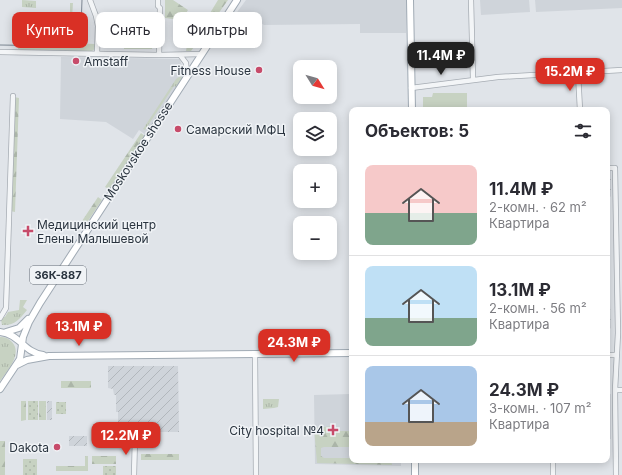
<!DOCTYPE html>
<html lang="ru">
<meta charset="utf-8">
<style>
:root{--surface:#fff;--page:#f2f2f3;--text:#2b2b33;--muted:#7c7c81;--line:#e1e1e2;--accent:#d93025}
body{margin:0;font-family:Inter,sans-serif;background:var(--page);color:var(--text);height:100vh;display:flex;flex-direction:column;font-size:15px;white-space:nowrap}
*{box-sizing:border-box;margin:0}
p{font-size:13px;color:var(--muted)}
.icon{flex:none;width:22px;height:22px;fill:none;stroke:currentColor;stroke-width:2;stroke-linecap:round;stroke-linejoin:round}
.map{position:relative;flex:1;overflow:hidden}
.sheet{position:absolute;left:349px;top:107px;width:261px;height:356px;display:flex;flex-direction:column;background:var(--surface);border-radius:8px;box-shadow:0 2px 10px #0003}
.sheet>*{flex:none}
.hud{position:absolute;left:12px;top:12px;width:277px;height:36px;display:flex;gap:8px}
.needle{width:26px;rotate:127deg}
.fabs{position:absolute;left:293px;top:60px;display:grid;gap:8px}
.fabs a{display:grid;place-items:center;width:44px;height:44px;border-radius:8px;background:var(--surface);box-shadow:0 2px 10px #0003;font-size:20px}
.price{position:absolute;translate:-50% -34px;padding:0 9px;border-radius:8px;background:var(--accent);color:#fff;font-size:13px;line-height:26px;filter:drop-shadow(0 1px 2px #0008)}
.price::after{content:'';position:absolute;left:50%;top:24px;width:12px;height:9px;margin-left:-6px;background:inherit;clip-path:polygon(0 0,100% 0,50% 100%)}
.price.current{background:#222;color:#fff}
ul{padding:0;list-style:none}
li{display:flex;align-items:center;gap:12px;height:100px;padding:0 16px}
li+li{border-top:1px solid var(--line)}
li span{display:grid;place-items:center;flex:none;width:112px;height:80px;border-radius:8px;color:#555}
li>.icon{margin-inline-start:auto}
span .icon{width:48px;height:48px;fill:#fffc;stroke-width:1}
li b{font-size:17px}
h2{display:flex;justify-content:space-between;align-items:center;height:48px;padding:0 16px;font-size:17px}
.tag{padding:0 14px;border-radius:8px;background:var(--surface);box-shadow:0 2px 10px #0003;font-size:14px;line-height:36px}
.tag.current{background:var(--accent);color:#fff}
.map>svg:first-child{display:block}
.built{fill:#cfd4da}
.industrial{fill:url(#industrial-furrows)}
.grass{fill:url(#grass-tufts)}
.forest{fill:url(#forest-firs)}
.park{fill:url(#park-dots)}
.garden{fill:#c7d2c2}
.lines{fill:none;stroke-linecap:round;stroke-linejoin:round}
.minor-casing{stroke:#a6acb3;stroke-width:6}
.major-casing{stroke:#a0aab4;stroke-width:8}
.minor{stroke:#f3f5f7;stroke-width:4.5}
.major{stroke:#fff;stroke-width:6}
.tram{stroke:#7b8591;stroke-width:1}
.poi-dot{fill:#c74b6a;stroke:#f0f3f6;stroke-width:1.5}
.labels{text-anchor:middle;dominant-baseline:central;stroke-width:3;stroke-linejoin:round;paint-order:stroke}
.shield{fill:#f0f3f6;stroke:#656d76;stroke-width:1}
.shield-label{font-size:11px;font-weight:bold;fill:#2a343f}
.poi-label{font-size:12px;fill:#2a343f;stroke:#f0f3f6;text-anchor:start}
.street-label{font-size:12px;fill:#2a343f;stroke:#f0f3f6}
</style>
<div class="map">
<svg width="622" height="475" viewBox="0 0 622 475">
<defs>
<pattern id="industrial-furrows" width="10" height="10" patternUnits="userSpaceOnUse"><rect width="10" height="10" fill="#cfd4da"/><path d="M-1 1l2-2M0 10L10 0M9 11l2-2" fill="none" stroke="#b2b7bc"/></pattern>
<pattern id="grass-tufts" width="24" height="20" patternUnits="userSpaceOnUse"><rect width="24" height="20" fill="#c7d2c2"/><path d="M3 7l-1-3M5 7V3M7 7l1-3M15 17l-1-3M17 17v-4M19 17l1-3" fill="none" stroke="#abb5a8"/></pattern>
<pattern id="forest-firs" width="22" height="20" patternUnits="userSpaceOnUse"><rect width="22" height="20" fill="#c7d2c2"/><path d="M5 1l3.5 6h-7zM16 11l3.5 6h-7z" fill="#abb5a8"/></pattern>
<pattern id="park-dots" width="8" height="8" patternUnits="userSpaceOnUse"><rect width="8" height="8" fill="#c7d2c2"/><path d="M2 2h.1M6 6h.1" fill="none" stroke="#abb5a8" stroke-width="1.8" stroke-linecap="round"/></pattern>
</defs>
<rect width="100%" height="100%" fill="#e0e4e9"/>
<path class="built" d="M246 0H407L406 33H360V24L264 25 261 23 244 29 232 19Z
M480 0H529L530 12 481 15Z
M535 0H622V8L536 12Z
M61 57 180 59 184 76 146 135 139 130 133 139 106 122 60 119Z
M350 394V400L352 401V460H401V466L315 464 314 395Z
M607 394H611V439H607Z"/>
<path class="industrial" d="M607 171H611V196L607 201Z
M607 212 611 328 607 331Z
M108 366H178L179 432H118V412H116V395H114L113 389 108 388Z
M47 401H52V420H47Z
M69 436H87V446H69Z"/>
<path class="grass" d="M22 0 36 1V8L22 7Z
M70 3H73L71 34 63 42H54L55 33H65L66 20H70Z
M41 12H54V15H50V27H53V42L44 40 43 32 46 31V17H41Z
M198 32 203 35 191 51H186L187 45 189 42 190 43Z
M124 41 153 42 152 49H124Z
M71 43 95 44V49L92 51 21 50 18 49V46H62Z
M179 77H182L176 87 174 86 145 130 143 129 176 79Z
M20 300H27L23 307 27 310C19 320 14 326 2 325L1 320 4 317H5L8 312 19 310Z
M0 337C5 337 8 338 12 342 23 354 7 371 0 381Z
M263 399H279L278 407 274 408 263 409Z"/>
<path class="forest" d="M165 0H173L188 10 182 20 165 18Z
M218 0H228L213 21 207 18Z
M14 97 19 98 15 212 10 211Z
M141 133 145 136 109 189 105 187Z
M98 197 102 200 82 230 78 227Z
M61 381H91V388H61Z
M21 401H26V420L21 421Z
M39 401H46V420H39Z
M334 426V431H352V447H324L321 448V456L324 458H352V460H391L392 465 317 463 314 428Z
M0 441H5V475H0Z
M141 454H179V460H141Z
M85 456H88V471H56V466H85Z
M92 456H116V464H92Z"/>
<path class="park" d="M28 401H38V420H28Z
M56 402H66V414H56Z
M23 459H37V475H23Z
M103 466H116V475H103Z"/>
<path class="garden" d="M433 93H467V110H423V97H432Z"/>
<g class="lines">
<defs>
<path id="minor" d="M90 0 96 16 98 26 97 53
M158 0V6L160 8 159 55
M471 0 473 79
M0 52 159 55 202 54
M180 55 186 63 187 76
M578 73 580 110
M411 88 498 77 622 70
M607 168H615L618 333 615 390 616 475
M0 318 6 308 13 96
M255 355 256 475
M607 355H617
M615 390H622
M98 438H135L134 475
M553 475V460"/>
<path id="major" d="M410 0 412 110
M0 332C20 334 23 352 43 355
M6 332 19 328 28 319
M17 365 27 360 49 356 352 353
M0 389 20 359 23 337 29 322 40 303 237 0
M415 475V460"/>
</defs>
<use href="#minor" class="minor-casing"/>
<use href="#major" class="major-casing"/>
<use href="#minor" class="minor"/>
<use href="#major" class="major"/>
<path class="tram" d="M0 45 61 46 72 42 76 38 81 28 82 0"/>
</g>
<g class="poi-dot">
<circle cx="76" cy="61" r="4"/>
<circle cx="259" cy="70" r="4"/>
<circle cx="178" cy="129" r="4"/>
<path d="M26 225h4v4h4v4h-4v4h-4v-4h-4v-4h4z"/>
<path d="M331 424h4v4h4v4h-4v4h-4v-4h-4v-4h4z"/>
<circle cx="57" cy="447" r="4"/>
</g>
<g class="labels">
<rect class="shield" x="30" y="266" width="56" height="18" rx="3"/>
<g class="shield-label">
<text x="58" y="275">36К-887</text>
</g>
<g class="poi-label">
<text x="84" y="61">Amstaff</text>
<text x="251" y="70" text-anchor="end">Fitness House</text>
<text x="186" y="129">Самарский МФЦ</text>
<text x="37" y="224">Медицинский центр<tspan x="37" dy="14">Елены Малышевой</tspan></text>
<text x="324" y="430" text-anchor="end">City hospital №4</text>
<text x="49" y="447" text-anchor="end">Dakota</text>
</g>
<g class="street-label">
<text transform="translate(138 151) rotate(-57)">Moskovskoe shosse</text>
</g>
</g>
</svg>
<div class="fabs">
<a><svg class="needle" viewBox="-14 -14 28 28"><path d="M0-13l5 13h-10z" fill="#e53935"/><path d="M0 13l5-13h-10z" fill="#7c7c81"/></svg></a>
<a><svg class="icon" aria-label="layers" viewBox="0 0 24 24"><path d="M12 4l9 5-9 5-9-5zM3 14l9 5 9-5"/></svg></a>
<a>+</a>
<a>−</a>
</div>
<b class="price current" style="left:441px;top:76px">11.4M ₽</b>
<b class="price" style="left:570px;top:92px">15.2M ₽</b>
<b class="price" style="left:79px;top:347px">13.1M ₽</b>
<b class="price" style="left:294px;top:363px">24.3M ₽</b>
<b class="price" style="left:126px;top:456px">12.2M ₽</b>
<div class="hud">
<a class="tag current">Купить</a>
<a class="tag">Снять</a>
<a class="tag">Фильтры</a>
</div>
<section class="sheet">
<h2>Объектов: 5<svg class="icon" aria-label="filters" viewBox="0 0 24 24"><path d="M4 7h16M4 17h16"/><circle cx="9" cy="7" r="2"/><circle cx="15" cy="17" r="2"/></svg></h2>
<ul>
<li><span style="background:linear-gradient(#f6c9c9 60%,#7fa58c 0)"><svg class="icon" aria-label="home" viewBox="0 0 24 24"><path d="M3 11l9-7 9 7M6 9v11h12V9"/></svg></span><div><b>11.4M ₽</b><p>2-комн. · 62 m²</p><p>Квартира</p></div></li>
<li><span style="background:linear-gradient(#bfe0f5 65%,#7fa58c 0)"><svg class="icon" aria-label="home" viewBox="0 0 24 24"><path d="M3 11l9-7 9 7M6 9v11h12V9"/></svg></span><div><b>13.1M ₽</b><p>2-комн. · 56 m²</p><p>Квартира</p></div></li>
<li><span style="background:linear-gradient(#a9c7e8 70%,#b9a48a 0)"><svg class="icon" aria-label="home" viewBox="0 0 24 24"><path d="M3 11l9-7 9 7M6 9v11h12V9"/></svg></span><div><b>24.3M ₽</b><p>3-комн. · 107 m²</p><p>Квартира</p></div></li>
</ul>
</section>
</div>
